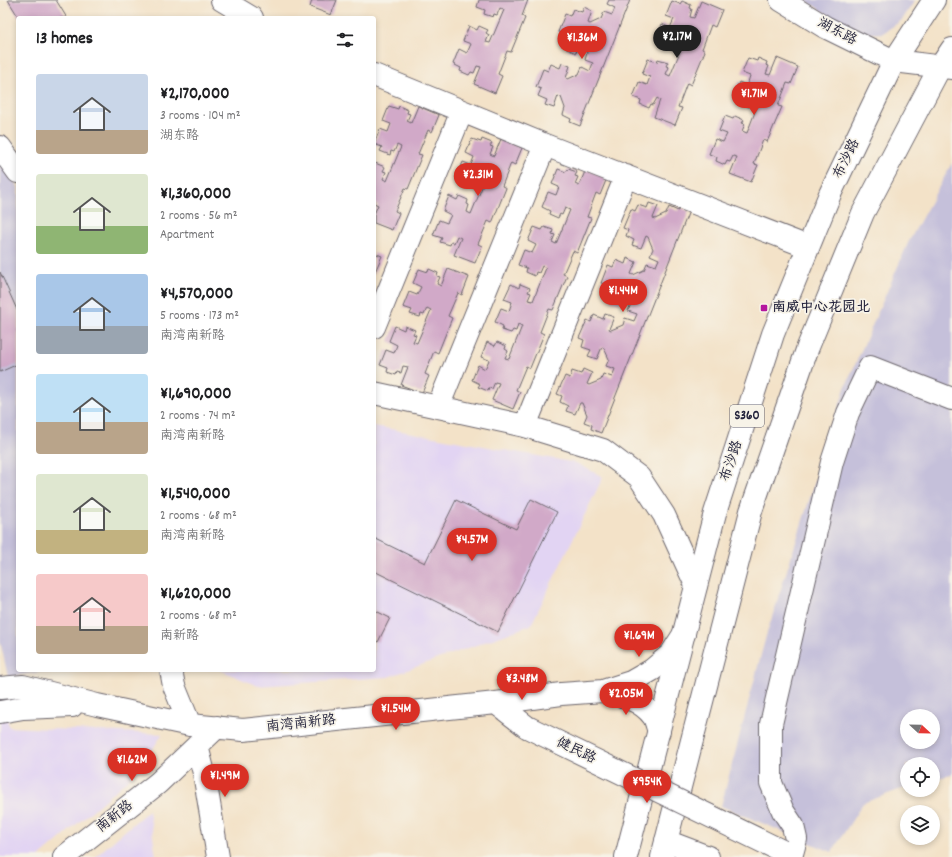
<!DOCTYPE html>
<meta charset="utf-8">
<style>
:root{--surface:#fff;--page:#f2f2f2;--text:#202124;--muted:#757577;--accent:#d93025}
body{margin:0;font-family:Dekko,"LXGW WenKai TC",sans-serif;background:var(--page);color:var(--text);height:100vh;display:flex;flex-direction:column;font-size:15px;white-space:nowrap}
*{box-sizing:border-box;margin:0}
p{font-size:13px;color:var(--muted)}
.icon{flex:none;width:22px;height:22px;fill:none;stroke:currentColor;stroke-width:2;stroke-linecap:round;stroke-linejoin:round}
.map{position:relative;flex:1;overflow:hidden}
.panel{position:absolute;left:16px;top:16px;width:360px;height:656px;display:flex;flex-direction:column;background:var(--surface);border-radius:4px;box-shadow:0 2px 6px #0003}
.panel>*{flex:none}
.needle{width:26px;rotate:112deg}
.fabs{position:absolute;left:900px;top:709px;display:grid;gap:8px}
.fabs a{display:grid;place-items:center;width:40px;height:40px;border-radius:50%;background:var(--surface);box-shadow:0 2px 6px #0003;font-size:20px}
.price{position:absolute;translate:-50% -34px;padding:0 9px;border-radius:14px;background:var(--accent);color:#fff;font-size:13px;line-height:26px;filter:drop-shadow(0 1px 2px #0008)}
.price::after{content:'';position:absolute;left:50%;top:24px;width:12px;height:9px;margin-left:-6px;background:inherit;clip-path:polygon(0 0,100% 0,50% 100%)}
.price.active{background:#222;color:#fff}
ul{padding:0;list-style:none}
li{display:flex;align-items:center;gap:12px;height:100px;padding:0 20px}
li span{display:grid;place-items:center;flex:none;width:112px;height:80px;border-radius:4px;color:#555}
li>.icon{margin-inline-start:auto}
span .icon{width:48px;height:48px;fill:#fffc;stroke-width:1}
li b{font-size:17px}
h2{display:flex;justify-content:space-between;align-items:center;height:48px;padding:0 20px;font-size:17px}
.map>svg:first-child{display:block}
.built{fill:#e2d4f3}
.industrial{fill:#c5c0da;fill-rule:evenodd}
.building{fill:#d1a9c8}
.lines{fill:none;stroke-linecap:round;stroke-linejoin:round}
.minor-casing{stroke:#6b656c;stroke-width:24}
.major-casing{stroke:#6b656c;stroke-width:24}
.minor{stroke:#fff;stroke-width:22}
.major{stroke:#fff;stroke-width:22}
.minor-bridge-casing{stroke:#6b656c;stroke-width:24;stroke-linecap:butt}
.minor-bridge{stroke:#fff;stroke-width:22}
.poi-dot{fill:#b5179e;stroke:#f7f3e8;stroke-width:1.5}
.labels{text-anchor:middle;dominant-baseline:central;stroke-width:3.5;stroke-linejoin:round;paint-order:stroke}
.shield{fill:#f7f3e8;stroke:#62616f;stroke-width:1}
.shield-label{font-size:13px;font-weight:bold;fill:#22223b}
.street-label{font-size:14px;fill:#22223b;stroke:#f7f3e8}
.poi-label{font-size:14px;font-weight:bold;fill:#22223b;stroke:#f7f3e8;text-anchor:start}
</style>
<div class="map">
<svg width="952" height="857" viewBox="0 0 952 857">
<rect width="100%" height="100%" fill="#f7f3e8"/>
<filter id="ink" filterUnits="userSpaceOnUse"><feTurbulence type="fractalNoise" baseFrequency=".025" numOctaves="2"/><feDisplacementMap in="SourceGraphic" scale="8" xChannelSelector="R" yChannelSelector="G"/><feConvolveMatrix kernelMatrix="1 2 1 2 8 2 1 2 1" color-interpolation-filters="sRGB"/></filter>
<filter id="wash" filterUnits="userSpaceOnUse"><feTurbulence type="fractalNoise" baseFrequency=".012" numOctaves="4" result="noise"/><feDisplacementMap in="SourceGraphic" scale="16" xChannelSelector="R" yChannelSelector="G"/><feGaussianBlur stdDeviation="0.9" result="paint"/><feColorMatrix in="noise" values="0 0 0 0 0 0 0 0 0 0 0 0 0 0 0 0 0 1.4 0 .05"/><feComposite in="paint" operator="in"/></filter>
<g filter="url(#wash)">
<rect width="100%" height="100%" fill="#f3e2c8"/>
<path class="built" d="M374 426 576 463 603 477 531 625 388 677 258 686 220 670H374Z
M0 680 9 727 162 734 141 768 39 857H0Z
M149 810 156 857H95Z"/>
<path class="industrial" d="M805 0H915L902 20 883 33 858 34Z
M0 162 18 187V670H54L8 677 0 641Z
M952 163V775L933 779V764H907V787L863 803 832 852 721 806 766 636 845 388 908 243ZM907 716H933V742H907Z"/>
<g id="blocks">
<path class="building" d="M8 0H56L67 18H19Z
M312 0H337L331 15 310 7Z
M479 0H528L522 16 525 18 511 52 507 51 498 74 502 76 495 93 474 84 481 67 477 66 474 73 471 72 469 75 460 71 461 68 453 64 459 49 467 53 471 44 463 41 469 26 477 30 479 26 488 30 486 33 489 35 486 42 490 43 504 10 500 8 497 15 494 14 493 17 484 14 485 10 477 7Z
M609 0H630L580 126 570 122 571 119 563 115 565 108 561 97 558 96 554 108 545 105 547 100 538 96 541 89 536 87 543 69 548 71 551 64 560 68 562 63 570 66 566 78 568 79 579 74 582 67 590 71 593 63 585 60 587 53 583 42 580 41 576 53 567 49 569 44 560 41 563 34 558 32 565 14 570 16 573 9 582 12 584 7 592 11 588 23 590 24 601 19 604 12 612 15 615 8 607 4Z
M672 1 680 4 682 1 691 5 690 8 692 9 690 17 694 18 701 1 722 10 715 27 711 25 702 49 705 51 691 85 687 83 678 107 682 108 675 125 654 117 660 100 657 98 653 105 651 104 649 108 640 104 641 100 633 97 639 82 647 85 650 77 642 74 648 59 657 62 658 59 668 62 666 66 669 67 666 74 670 76 684 42 680 41 677 47 674 46 673 50 664 46 665 43 656 39 662 24 670 28 674 19 666 16Z
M748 58 757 61 758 58 767 62 766 65 769 66 766 74 770 75 777 58 798 67 791 84 787 83 778 106 782 107 767 142 763 140 754 164 758 165 751 182 730 174 737 157 733 156 730 162 727 161 725 165 716 161 717 157 709 154 715 139 723 142 727 134 719 131 725 116 733 119 735 116 744 120 742 123 745 124 742 131 747 133 760 99 756 98 753 105 750 104 749 107 740 103 741 100 733 96 739 82 747 85 750 76 742 73Z
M389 106 398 109 399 106 408 110 407 113 410 114 407 121 411 123 418 106 439 115 432 132 428 130 418 154 422 155 408 189 405 188 395 211 399 213 392 230 374 223V214L378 205 374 203V167L375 163 385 167 383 171 386 172 383 179 387 181 401 147 397 145 394 152 391 151 390 155 380 151 382 147 374 144 380 129 388 132 391 124 383 121Z
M472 139 481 142 482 139 492 143 490 146 493 147 490 154 494 156 501 139 522 148 515 165 511 163 502 186 506 188 492 223 488 221 478 244 482 246 475 263 454 255 461 238 457 236 454 243 451 242 450 245 440 242 442 238 433 235 439 220 447 223 451 215 443 211 449 196 457 200 459 196 468 200 467 204 469 205 467 212 471 214 485 180 480 178 478 185 475 184 473 188 464 184 465 180 457 177 463 162 471 165 474 157 466 153Z
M558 169 566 172 568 169 577 172 575 176 578 177 575 184 579 186 586 169 607 178 600 195 596 193 587 217 591 218 577 253 573 251 563 274 567 276 553 310 549 309 540 332 544 334 530 368 526 366 516 390 520 392 513 409 492 400 499 383 495 382 492 389 489 388 488 391 478 387 480 384 472 380 478 365 485 369 489 360 481 357 487 342 495 346 497 342 506 346 505 349 508 351 505 358 509 359 522 326 518 324 516 331 513 330 511 333 502 330 503 326 495 322 501 308 509 311 512 302 504 299 511 284 519 288 520 284 530 288 528 292 531 293 528 300 533 301 546 268 542 266 539 273 536 272 535 276 526 272 527 268 518 265 524 250 532 253 536 245 528 241 534 227 542 230 544 227 553 230 552 234 555 235 552 242 556 244 570 210 565 208 562 215 560 214 558 218 549 214 550 211 542 207 548 192 556 195 559 187 552 184Z
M649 203 658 206 653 218 655 219 666 214 669 207 678 211 679 207 689 211 601 433 591 429 592 425 584 422 587 415 582 403H580L575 414 566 411 568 406 560 402 562 396 557 394 565 376 570 378 572 371 581 374 583 369 592 373 587 384 589 385 601 380 603 374 612 377 615 369 606 366 609 359 604 348 602 347 597 359 588 356 591 350 582 347 584 340 579 338 587 320 591 322 594 315 603 319 605 314 614 317 609 329 611 330 623 325 625 318 634 321 637 314 628 311 631 304 626 293 624 292 619 304 610 300 612 295 604 292 606 285 601 283 608 265 613 267 616 260 625 264 627 258 636 262 631 274 633 275 644 270 647 263 656 266 659 259 650 255 653 249 648 237 646 236 641 248 632 245 634 240 626 236 628 230 623 228 631 209 635 211 638 205 647 208Z
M374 253 382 256 374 274Z
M419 269 428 272 429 269 438 273 437 276 440 277 437 284 441 286 448 269 469 277 462 295 458 293 448 316 452 318 438 353 434 351 425 374 429 376 422 393 401 385 408 367 403 366 401 373 397 372 396 375 387 372 388 368 380 365 386 350 394 353 397 345 389 341 395 326 404 330 405 326 415 330 413 334 416 335 413 342 417 343 431 310 427 308 424 315 421 314 420 317 410 314 412 310 403 307 409 292 417 295 421 287 413 283Z
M0 272 18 312V364L0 372Z
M531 499 557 512 498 632 374 571V538L425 563 456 500 516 529Z
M374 610 390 618 378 642 374 640Z"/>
</g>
</g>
<g filter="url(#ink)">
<use href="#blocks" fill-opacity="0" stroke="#6b656c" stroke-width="1"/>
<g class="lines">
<defs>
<path id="minor" d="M222 0 252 18
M781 0 825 27 894 61 952 68
M374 75 545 145 808 247
M0 147 18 172
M374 327 462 111
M374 393 525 426 603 450 639 477 664 515 696 585
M438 407 545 145
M525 426 626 176
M171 670 174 686 190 725
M0 688 23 686 97 705 190 725 243 730 496 703 561 694 603 691 631 682 652 670 671 654 684 634
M603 691C621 695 641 700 653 716 656 720 657 727 659 731
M496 703 527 727
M0 712 23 708 72 706
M197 746 204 773 218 857
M666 841 708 857
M64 857 158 783 217 727
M791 857 796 839 793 826 783 811 771 783V724L832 462 848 413 870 367 952 399"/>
<path id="major" d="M626 857 715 513 773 334 830 194 894 61 934 0
M662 857 751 511 808 347 863 213 940 67 952 49"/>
</defs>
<use href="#minor" class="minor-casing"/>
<use href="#major" class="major-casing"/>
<use href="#minor" class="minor"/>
<use href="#major" class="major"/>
<defs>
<path id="minor-bridge" d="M527 727 782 851"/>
</defs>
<use href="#minor-bridge" class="minor-bridge-casing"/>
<use href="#minor-bridge" class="minor-bridge"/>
</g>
</g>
<rect class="poi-dot" x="760" y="304" width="8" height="8" rx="2"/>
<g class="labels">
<rect class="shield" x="730" y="405" width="34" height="22" rx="3"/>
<g class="shield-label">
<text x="747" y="416">S360</text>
</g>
<g class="street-label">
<text transform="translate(837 32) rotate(28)">湖东路</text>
<text transform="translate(847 159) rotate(-64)">布沙路</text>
<text transform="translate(732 461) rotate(-72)">布沙路</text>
<text transform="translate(301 724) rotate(-6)">南湾南新路</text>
<text transform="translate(576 751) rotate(26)">健民路</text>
<text transform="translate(115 817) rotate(-38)">南新路</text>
</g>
<g class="poi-label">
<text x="772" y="308">南威中心花园北</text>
</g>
</g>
</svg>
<div class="fabs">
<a><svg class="needle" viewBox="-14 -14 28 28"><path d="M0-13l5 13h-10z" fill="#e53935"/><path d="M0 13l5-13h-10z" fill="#757577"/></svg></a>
<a><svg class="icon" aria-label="locate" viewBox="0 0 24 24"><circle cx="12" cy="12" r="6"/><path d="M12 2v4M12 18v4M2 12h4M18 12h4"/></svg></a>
<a><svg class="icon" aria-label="layers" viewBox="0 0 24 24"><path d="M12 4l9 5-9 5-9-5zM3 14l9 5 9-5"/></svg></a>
</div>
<b class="price active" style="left:677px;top:59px">¥2.17M</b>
<b class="price" style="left:582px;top:60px">¥1.36M</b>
<b class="price" style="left:754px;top:116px">¥1.71M</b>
<b class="price" style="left:478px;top:197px">¥2.31M</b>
<b class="price" style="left:623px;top:313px">¥1.44M</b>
<b class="price" style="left:472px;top:562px">¥4.57M</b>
<b class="price" style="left:639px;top:658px">¥1.69M</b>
<b class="price" style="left:522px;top:701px">¥3.48M</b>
<b class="price" style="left:626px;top:716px">¥2.05M</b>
<b class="price" style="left:396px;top:731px">¥1.54M</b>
<b class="price" style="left:132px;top:782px">¥1.62M</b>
<b class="price" style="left:225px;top:798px">¥1.49M</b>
<b class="price" style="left:647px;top:804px">¥954K</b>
<section class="panel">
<h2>13 homes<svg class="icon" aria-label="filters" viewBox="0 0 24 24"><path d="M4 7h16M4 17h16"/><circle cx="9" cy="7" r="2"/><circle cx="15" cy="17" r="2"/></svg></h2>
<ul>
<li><span style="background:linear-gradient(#c9d6e8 70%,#b9a48a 0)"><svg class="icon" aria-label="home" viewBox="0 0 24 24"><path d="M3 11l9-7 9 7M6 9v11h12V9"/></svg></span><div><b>¥2,170,000</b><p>3 rooms · 104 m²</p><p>湖东路</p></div></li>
<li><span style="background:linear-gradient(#dfe7d0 65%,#8fb573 0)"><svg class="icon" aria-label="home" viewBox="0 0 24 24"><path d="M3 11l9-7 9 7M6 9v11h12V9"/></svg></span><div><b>¥1,360,000</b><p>2 rooms · 56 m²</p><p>Apartment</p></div></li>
<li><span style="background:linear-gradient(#a9c7e8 65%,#9aa5b1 0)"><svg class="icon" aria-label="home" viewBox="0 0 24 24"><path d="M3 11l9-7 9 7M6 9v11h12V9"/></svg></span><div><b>¥4,570,000</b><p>5 rooms · 173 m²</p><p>南湾南新路</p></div></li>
<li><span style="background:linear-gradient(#bfe0f5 60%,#b9a48a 0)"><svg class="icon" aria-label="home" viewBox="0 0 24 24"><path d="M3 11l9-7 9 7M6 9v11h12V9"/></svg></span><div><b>¥1,690,000</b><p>2 rooms · 74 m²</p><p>南湾南新路</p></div></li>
<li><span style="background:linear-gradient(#dfe7d0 70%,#c2b280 0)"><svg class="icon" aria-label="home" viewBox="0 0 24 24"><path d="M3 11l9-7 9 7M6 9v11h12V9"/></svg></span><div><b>¥1,540,000</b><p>2 rooms · 68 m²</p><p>南湾南新路</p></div></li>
<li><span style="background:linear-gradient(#f6c9c9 65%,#b9a48a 0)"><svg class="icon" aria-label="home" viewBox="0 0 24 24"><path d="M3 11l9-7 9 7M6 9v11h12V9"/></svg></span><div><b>¥1,620,000</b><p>2 rooms · 68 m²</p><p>南新路</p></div></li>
</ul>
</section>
</div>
